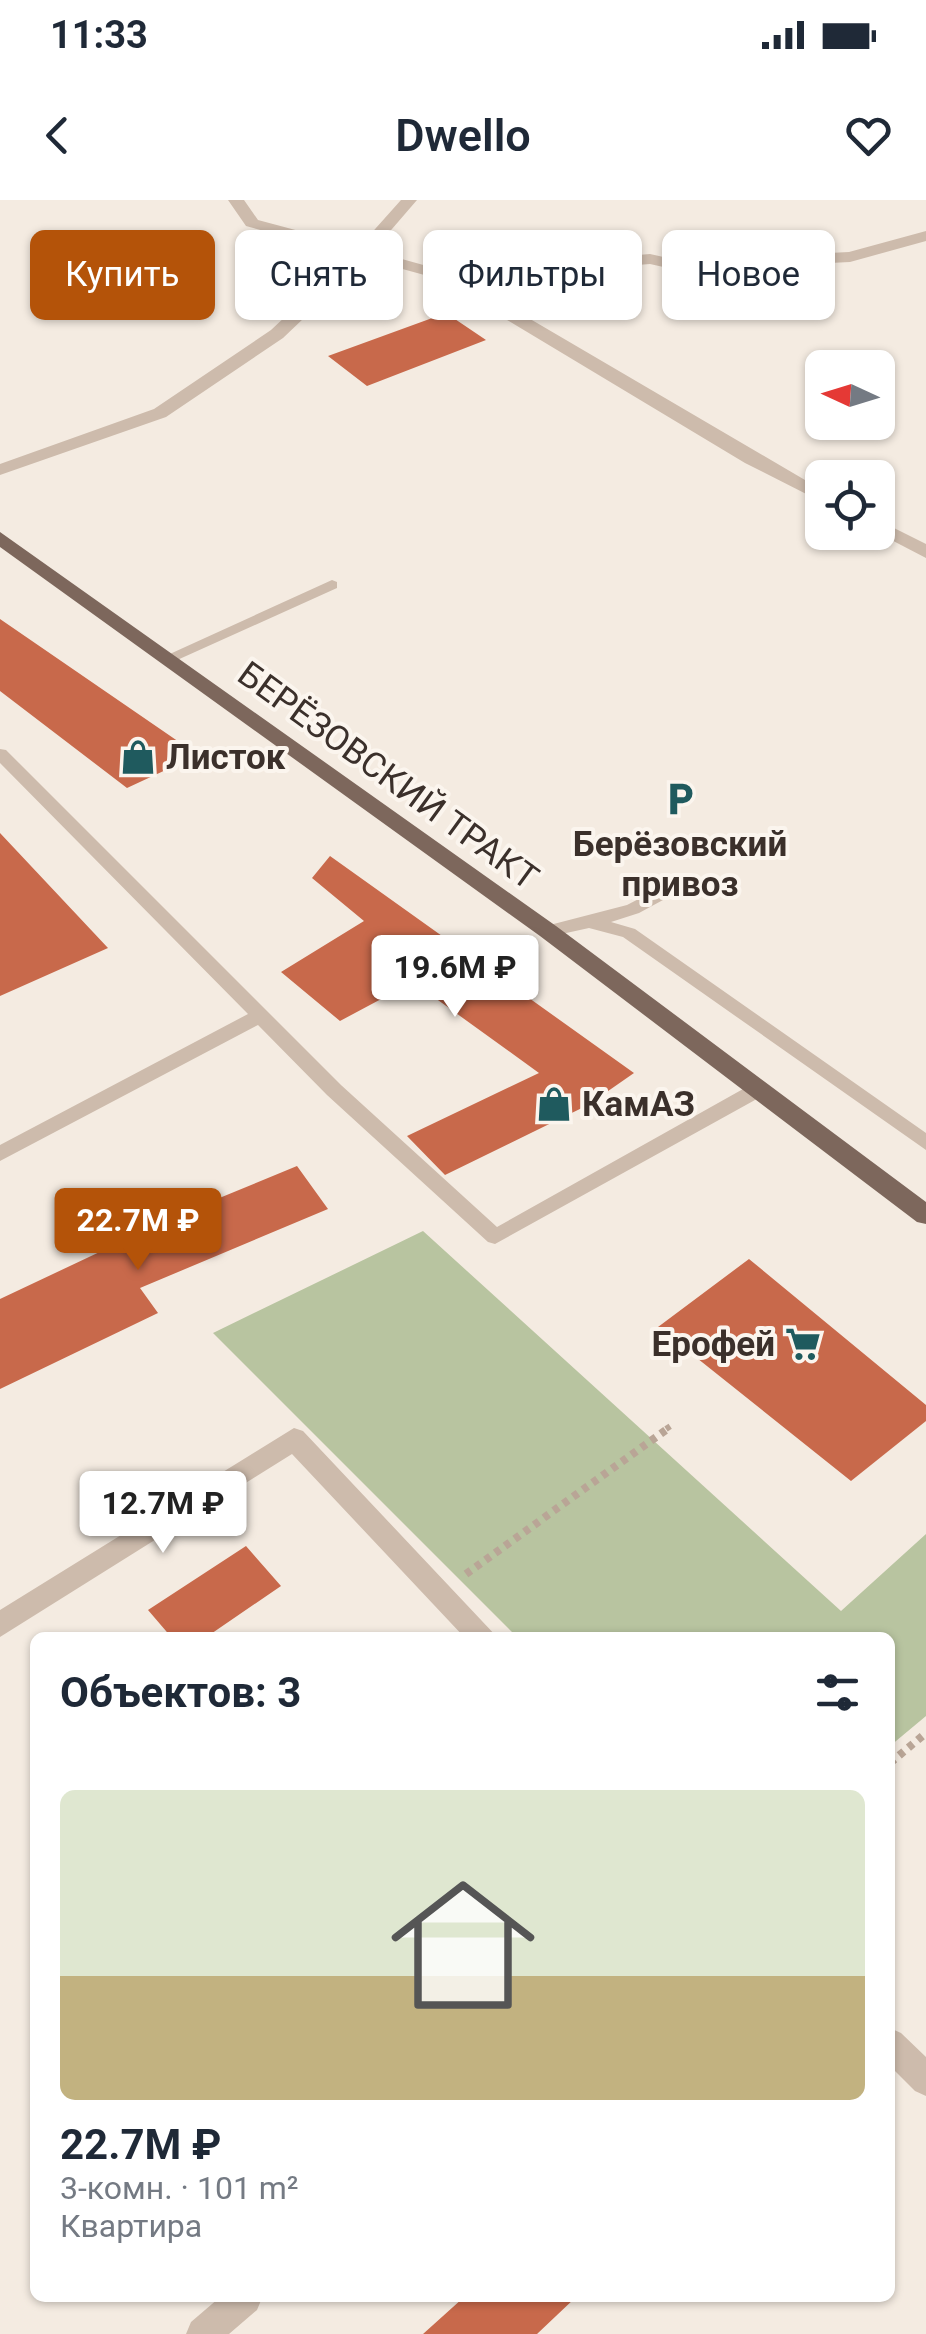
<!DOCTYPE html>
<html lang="ru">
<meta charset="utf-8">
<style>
:root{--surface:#fff;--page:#f6f6f7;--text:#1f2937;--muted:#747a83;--accent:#b45309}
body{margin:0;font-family:Roboto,sans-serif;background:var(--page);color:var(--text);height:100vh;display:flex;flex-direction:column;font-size:38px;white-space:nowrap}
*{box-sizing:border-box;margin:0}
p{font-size:32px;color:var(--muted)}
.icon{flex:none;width:55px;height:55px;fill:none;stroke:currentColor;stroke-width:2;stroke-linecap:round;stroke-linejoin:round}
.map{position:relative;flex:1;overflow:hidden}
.panel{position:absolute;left:30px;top:1432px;width:865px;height:670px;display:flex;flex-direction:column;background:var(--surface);border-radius:15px;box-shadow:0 2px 8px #0004}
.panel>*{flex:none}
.banner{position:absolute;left:30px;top:30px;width:868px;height:90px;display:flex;gap:20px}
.needle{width:65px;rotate:274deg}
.fabs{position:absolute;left:805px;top:150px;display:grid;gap:20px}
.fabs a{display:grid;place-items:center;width:90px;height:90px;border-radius:15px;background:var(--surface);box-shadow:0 2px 8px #0004;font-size:50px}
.price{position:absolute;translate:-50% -85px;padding:0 22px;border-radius:10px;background:#fff;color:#222;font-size:32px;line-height:65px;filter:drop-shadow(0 2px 5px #0008)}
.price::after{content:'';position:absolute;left:50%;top:60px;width:30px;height:22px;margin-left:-15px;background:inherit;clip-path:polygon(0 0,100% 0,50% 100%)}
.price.selected{background:var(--accent);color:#fff}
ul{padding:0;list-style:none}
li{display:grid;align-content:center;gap:20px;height:530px;padding:0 30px}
li span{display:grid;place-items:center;height:310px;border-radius:15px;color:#555}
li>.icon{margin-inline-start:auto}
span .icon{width:180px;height:180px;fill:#fffc;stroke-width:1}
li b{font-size:42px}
h2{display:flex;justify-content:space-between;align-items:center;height:120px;padding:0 30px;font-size:42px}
.tag{padding:0 35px;border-radius:15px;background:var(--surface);box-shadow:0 2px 8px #0004;font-size:35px;line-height:90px}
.tag.selected{background:var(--accent);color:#fff}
.status{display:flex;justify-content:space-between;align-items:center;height:70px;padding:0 50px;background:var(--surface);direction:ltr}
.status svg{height:28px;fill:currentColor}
header{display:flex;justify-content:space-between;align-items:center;height:130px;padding:0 30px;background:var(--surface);font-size:45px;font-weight:600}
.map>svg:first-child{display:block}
.green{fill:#b8c4a0}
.building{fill:#c8694b}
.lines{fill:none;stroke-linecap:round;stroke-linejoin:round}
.path-far1{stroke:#b9a596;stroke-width:6;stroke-dasharray:5 5;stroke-linecap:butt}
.path{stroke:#b9a596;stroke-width:8;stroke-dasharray:6 6;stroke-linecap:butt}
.lane{fill:#cdbbac;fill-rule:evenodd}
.street{fill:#cdbbac;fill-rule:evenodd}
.primary{fill:#7d675c;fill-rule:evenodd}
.labels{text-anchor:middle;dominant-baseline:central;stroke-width:8;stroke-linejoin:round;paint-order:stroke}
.poi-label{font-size:35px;font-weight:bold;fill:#3b302b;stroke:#fbf5ee;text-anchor:start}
.street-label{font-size:35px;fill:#3b302b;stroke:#fbf5ee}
</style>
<div class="status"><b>11:33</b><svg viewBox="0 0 49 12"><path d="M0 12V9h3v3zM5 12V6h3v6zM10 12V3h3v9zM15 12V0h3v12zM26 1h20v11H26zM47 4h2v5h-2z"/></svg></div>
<header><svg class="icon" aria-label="back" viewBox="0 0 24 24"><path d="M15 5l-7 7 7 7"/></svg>Dwello<svg class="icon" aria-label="heart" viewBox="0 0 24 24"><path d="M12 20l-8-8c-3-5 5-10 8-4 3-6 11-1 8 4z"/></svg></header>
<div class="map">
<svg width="926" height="2134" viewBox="0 0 926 2134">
<rect width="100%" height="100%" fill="#f4ebe1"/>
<path class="green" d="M423 1031 841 1411 926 1334V1516L890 1546V1438L517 1437 213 1133Z"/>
<path class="building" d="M446 113 486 140 367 186 328 156Z
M0 419 198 555 127 588 0 491Z
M0 633 108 748 0 796Z
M330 656 634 873 588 905 445 975 407 936 539 873 413 782 340 821 281 772 364 721 312 678Z
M297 966 328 1009 140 1088 158 1113 0 1189V1099L178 1015Z
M749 1059 926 1205V1221L851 1281 658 1127Z
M246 1346 281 1386 205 1438H172L148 1410Z
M463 2098H575L537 2134H423Z"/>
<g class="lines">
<path class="path-far1" d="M666 1229 672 1225"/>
<path class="path" d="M466 1374 670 1227
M890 1563 926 1533"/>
<path class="lane" d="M332 380 337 382V388L175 461 169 463 161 458Z
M0 549 6 550 341 885 497 1027 752 884 759 882 768 889 766 894 495 1044 488 1042 327 895 258 825 0 961V945L248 814 0 563Z
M681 677 687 679 690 683 687 687 639 713 611 722 635 729 926 933V950L623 737 589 728 548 737 539 731 542 727 627 705Z"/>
<path class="street" d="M228 0H244L258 20 359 47 401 0H417L373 51 445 71 650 54 708 67 753 68 809 54 849 52 926 31V41L850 62 809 64 753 78 708 77 650 64 462 79 822 290V302L745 263 439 79 366 59 283 138 166 217 0 275V264L154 209 271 130 351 55 246 26Z
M878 320 926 344V358L876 332Z
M294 1228 303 1231 498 1438H465L292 1254 0 1437V1410Z
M890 1828 901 1833 926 1857V1896L915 1891 890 1866Z
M219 2098H262L257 2110 229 2134H186L191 2122Z"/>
<path class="primary" d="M0 332 556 726 926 1002V1024L917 1022 540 736 0 347Z"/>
</g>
<defs>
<symbol id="shop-bare" viewBox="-9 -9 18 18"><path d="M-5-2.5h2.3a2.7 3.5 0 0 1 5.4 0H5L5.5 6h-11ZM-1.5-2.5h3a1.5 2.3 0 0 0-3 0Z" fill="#1f5a5e" stroke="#fbf5ee" stroke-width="2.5" paint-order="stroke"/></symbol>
<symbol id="parking-bare" viewBox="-9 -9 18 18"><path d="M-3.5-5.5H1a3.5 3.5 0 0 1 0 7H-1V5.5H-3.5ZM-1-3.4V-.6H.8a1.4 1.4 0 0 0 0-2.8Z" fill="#1f5a5e" stroke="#fbf5ee" stroke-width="2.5" paint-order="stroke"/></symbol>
<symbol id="supermarket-bare" viewBox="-9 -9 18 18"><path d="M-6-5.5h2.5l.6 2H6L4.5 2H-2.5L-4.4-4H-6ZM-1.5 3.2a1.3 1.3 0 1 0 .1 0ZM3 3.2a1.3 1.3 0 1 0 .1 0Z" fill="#1f5a5e" stroke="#fbf5ee" stroke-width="2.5" paint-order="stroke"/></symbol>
</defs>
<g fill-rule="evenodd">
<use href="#shop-bare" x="113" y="532" width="50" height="50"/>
<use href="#parking-bare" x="655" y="574" width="50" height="50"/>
<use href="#shop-bare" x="529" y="879" width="50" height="50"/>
<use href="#supermarket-bare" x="778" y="1119" width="50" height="50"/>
</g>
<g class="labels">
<g class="poi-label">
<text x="166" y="557">Листок</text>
<text x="680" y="644" text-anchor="middle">Берёзовский<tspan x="680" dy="40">привоз</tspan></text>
<text x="582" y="904">КамАЗ</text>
<text x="775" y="1144" text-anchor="end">Ерофей</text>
</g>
<g class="street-label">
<text transform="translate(388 576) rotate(36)">БЕРЁЗОВСКИЙ ТРАКТ</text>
</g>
</g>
</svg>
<div class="fabs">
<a><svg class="needle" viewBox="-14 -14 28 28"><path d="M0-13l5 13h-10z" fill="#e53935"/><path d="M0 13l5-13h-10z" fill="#747a83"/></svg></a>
<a><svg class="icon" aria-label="locate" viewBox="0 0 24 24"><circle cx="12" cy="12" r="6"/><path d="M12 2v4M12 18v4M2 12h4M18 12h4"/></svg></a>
</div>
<b class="price" style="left:455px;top:820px">19.6M ₽</b>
<b class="price selected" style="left:138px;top:1073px">22.7M ₽</b>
<b class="price" style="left:163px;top:1356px">12.7M ₽</b>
<div class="banner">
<a class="tag selected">Купить</a>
<a class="tag">Снять</a>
<a class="tag">Фильтры</a>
<a class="tag">Новое</a>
</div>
<section class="panel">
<h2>Объектов: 3<svg class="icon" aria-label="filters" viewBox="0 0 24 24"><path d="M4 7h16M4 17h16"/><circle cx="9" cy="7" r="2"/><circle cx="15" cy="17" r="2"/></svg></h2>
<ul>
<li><span style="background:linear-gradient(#dfe7d0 60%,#c2b280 0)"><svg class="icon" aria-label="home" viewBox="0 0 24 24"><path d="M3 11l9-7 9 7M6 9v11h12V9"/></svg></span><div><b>22.7M ₽</b><p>3-комн. · 101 m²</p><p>Квартира</p></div></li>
</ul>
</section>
</div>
